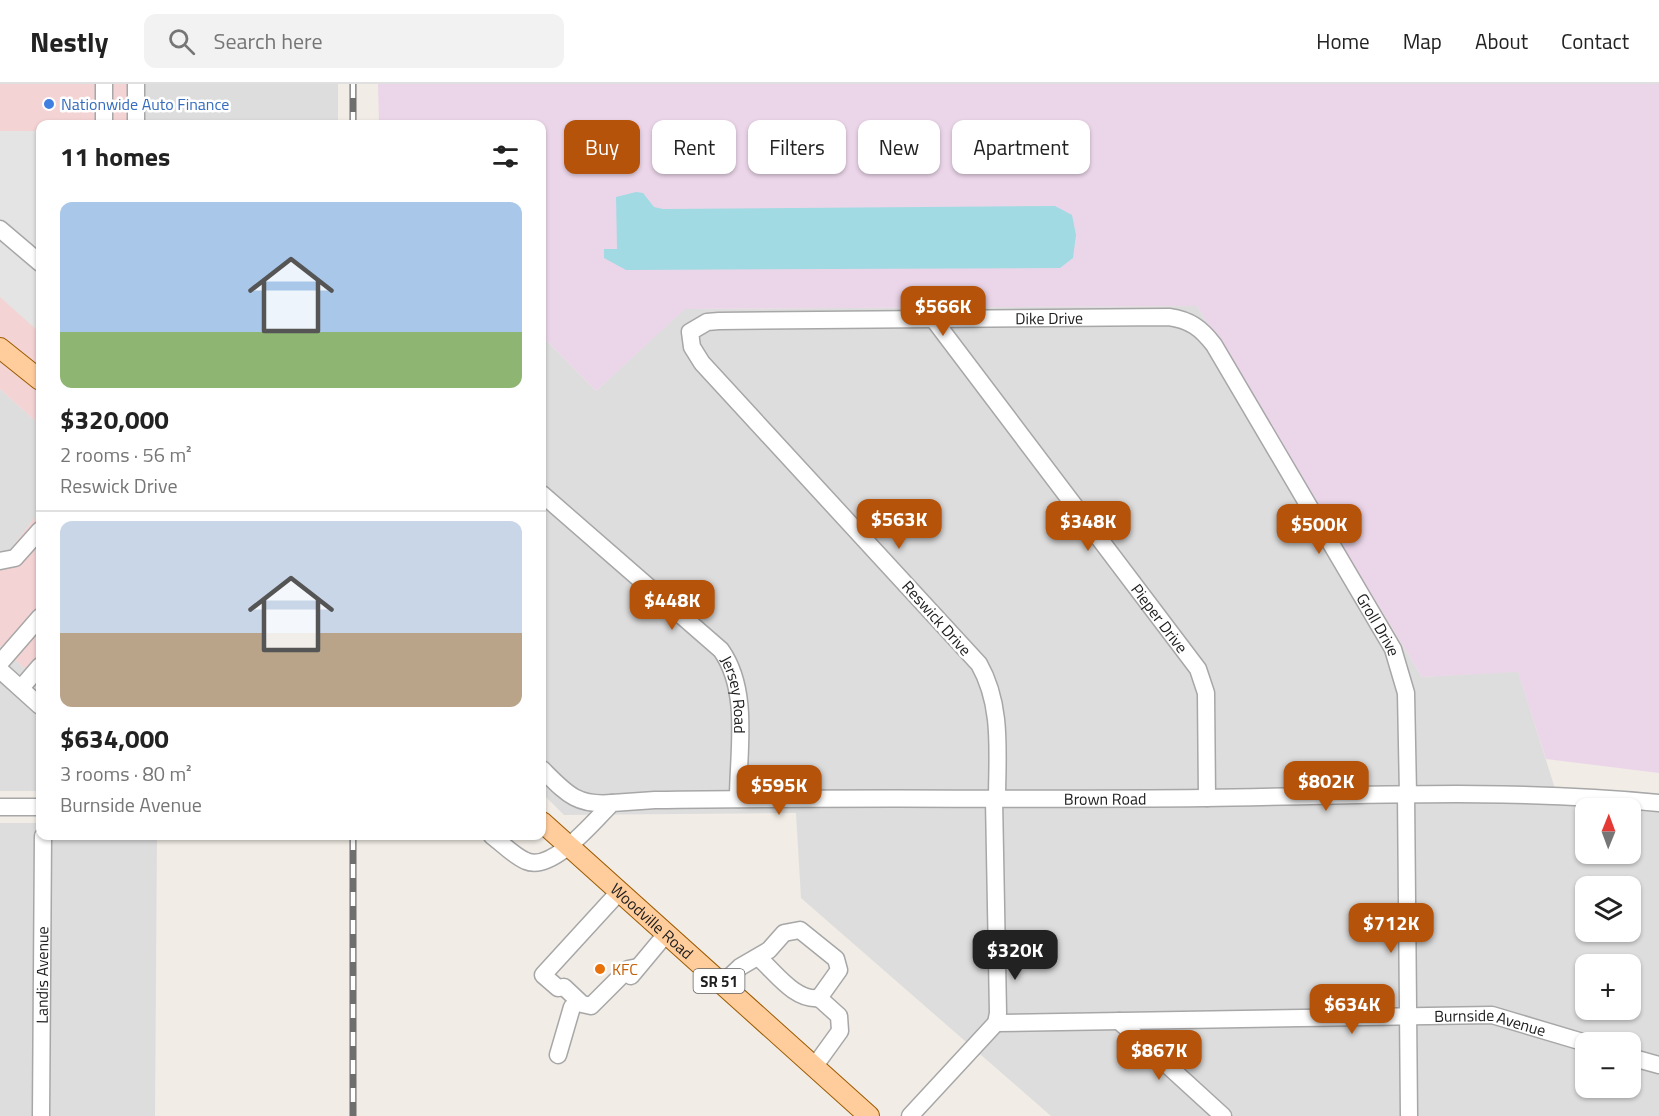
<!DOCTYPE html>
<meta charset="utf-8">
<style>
:root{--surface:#fff;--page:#f2f2f2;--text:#222;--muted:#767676;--line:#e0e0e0;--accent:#b45309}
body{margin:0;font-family:"Titillium Web",sans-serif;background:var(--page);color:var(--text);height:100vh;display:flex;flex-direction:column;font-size:22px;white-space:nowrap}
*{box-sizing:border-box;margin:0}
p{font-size:20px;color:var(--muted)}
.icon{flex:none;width:33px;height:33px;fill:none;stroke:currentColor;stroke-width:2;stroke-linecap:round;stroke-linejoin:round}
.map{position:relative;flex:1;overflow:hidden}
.drawer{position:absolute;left:36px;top:36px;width:510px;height:720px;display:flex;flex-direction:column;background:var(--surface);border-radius:12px;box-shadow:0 2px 4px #0004}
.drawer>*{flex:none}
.hud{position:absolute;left:564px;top:36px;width:570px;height:54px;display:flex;gap:12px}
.needle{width:39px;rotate:1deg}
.buttons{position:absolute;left:1575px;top:714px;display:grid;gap:12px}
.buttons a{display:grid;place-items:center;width:66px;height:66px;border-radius:12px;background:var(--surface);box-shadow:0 2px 4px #0004;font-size:30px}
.price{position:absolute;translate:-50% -51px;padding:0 14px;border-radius:12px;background:var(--accent);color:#fff;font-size:20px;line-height:39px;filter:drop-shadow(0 2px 3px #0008)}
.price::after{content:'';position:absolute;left:50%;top:36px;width:18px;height:14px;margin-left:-9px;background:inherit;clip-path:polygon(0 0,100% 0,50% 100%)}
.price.on{background:#222;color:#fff}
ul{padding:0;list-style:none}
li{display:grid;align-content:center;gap:12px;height:318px;padding:0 24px}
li+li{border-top:2px solid var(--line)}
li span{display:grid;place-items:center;height:186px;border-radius:12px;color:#555}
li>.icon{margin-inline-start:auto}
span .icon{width:108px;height:108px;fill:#fffc;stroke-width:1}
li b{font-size:26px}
h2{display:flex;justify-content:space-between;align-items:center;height:72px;padding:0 24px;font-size:26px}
.pill{padding:0 21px;border-radius:12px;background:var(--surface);box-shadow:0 2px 4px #0004;font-size:21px;line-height:54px}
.pill.on{background:var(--accent);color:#fff}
header{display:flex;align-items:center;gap:36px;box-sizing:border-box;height:84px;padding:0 30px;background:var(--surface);border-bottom:2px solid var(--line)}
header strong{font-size:28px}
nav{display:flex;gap:33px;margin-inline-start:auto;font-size:21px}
.search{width:420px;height:54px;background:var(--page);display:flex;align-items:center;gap:15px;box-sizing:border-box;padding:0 21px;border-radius:12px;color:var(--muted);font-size:22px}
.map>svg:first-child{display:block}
.residential{fill:#dedddd;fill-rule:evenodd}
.commercial{fill:#f4d3d4}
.industrial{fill:#ebd6e9}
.parking{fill:#e4e4e4}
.water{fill:#a1dae3}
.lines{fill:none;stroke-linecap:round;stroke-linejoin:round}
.minor-casing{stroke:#a7a7a7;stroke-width:19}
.major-casing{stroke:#9b5b00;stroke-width:22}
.minor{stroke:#fff;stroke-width:16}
.major{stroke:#ffcc9c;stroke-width:20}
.rail-casing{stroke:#6e6e6e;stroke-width:7}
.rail{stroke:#fff;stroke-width:4.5;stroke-dasharray:14;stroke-linecap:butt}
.shop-dot{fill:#3f7fe0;stroke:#fff;stroke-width:2}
.food-dot{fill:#e8710a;stroke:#fff;stroke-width:2}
.labels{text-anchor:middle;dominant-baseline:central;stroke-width:5;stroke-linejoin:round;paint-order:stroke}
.shield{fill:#fff;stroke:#636363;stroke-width:1.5}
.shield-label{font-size:15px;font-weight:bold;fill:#202020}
.shop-label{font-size:16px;fill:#366cbe;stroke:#fff;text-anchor:start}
.street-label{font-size:16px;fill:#202020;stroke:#fff}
.food-label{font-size:16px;fill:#c56008;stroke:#fff;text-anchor:start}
</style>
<header>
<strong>Nestly</strong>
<div class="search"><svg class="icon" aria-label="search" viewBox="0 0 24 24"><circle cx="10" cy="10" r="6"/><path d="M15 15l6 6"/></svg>Search here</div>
<nav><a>Home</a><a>Map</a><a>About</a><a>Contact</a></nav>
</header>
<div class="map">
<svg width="1659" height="1032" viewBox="0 0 1659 1032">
<rect width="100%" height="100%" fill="#f1ece5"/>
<path class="residential" d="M127 0H338V40H127Z
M1197 222 1422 593 1518 587 1557 711 1659 723V1032H1051L801 814 796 729 564 731 542 709V252L596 307 684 225ZM1586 724H1630V770H1586ZM1586 802H1630V848H1586ZM1586 880H1630V926H1586ZM1586 958H1630V1004H1586Z
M0 305 40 341V427L0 479Z
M0 562 40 598V707H0Z
M0 739H40V752H157L155 1032H0Z"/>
<path class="commercial" d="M0 0H127V40H40V341L0 305Z
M40 427V598L0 562V479Z"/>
<path class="industrial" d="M378 0H1659V689L1546 675 1518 588 1422 593 1197 222 685 225 596 307 542 252V40H379Z"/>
<path class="parking" d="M0 47H40V249L0 213Z"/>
<path class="water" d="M636 108 643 109 654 123 663 125 1055 122 1072 131 1076 151 1073 174 1060 184 626 186 604 174V165H617L616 113Z"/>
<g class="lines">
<defs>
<g id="minor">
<path d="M104 40V0"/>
<path d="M136 40V0"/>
<path d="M0 145 40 179"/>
<path id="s1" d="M934 236 1198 585 1206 609 1207 714"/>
<path id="s2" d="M542 410 721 566C750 607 738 667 738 715"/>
<path d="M0 477 15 474 40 446"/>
<path d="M0 579 40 533"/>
<path d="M0 586 40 622"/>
<path d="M21 604 40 582"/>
<path d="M542 685C566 709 576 722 612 719"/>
<path d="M1406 709 1409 1032"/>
<path id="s3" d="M997 716C997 670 1003 622 979 580L702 279 692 263 690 248 707 238 719 237 1169 233C1190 236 1201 244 1214 261L1393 565 1406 609 1408 710"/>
<path d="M0 723H40"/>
<path id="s4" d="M492 752C503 760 514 772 526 777 552 789 595 736 612 719L655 716C839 713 1022 716 1205 714 1357 712 1508 704 1659 719"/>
<path d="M619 808 543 891 558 904 564 903 582 920 591 922 628 885 638 883"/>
<path d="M759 874C776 889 795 917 819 914"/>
<path d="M631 892 666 850"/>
<path d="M722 900 740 883 769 866 784 849 800 846 836 875 839 886 819 914 839 932 840 947 814 983"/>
<path d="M1119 937 1223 1032"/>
<path id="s5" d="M996 939 1492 931 1586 959"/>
<path d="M558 971 572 923"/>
<path d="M1630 973 1659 981"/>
<path id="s6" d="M41 1032 43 752"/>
<path d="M910 1032 996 939 998 929 994 716"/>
</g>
<g id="major">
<path d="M0 264 40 296"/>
<path id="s7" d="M542 738 869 1032"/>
</g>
</defs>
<use href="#minor" class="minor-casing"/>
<use href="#major" class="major-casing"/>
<use href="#minor" class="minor"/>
<use href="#major" class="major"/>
<defs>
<path id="rail" d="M353 0V40
M353 752V1032"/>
</defs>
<use href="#rail" class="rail-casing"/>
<use href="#rail" class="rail"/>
</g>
<circle class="shop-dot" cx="49" cy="20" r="6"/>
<circle class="food-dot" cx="600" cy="885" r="6"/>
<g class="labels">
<rect class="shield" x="693.5" y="885" width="51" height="24" rx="4.5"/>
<g class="shield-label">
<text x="719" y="897">SR 51</text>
</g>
<g class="shop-label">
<text x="61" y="20">Nationwide Auto Finance</text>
</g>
<g class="street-label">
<text stroke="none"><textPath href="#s3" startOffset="944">Dike Drive</textPath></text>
<text transform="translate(937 534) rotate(48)">Reswick Drive</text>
<text stroke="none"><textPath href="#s1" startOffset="374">Pieper Drive</textPath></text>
<text stroke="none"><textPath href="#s3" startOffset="1443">Groll Drive</textPath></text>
<text stroke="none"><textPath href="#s2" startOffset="285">Jersey Road</textPath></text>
<text stroke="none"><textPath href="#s4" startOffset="644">Brown Road</textPath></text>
<text stroke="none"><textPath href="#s7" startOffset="148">Woodville Road</textPath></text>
<text stroke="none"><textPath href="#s6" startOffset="141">Landis Avenue</textPath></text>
<text stroke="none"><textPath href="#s5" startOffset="495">Burnside Avenue</textPath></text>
</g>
<g class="food-label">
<text x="612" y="885">KFC</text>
</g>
</g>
</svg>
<div class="buttons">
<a><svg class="needle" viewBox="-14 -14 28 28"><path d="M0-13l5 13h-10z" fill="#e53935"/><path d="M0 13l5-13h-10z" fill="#767676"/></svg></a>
<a><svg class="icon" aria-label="layers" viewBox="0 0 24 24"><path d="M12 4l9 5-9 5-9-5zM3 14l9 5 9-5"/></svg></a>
<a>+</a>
<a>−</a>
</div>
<b class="price" style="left:943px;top:253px">$566K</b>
<b class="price" style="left:899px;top:466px">$563K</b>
<b class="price" style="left:1088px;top:468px">$348K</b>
<b class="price" style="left:1319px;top:471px">$500K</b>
<b class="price" style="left:672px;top:547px">$448K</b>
<b class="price" style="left:1326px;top:728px">$802K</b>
<b class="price" style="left:779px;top:732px">$595K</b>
<b class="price" style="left:1391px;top:870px">$712K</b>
<b class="price on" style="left:1015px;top:897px">$320K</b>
<b class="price" style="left:1352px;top:951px">$634K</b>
<b class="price" style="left:1159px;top:997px">$867K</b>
<div class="hud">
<a class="pill on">Buy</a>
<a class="pill">Rent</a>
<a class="pill">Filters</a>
<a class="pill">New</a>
<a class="pill">Apartment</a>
</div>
<section class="drawer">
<h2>11 homes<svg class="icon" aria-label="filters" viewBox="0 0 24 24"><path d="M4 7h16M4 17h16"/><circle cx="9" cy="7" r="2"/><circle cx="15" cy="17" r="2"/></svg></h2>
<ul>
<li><span style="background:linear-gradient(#a9c7e8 70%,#8fb573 0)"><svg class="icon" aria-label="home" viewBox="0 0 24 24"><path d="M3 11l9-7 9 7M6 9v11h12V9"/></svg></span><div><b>$320,000</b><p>2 rooms · 56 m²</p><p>Reswick Drive</p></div></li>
<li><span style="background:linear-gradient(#c9d6e8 60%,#b9a48a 0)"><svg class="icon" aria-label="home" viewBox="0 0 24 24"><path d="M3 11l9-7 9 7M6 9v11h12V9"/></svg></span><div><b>$634,000</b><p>3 rooms · 80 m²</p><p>Burnside Avenue</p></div></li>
</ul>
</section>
</div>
